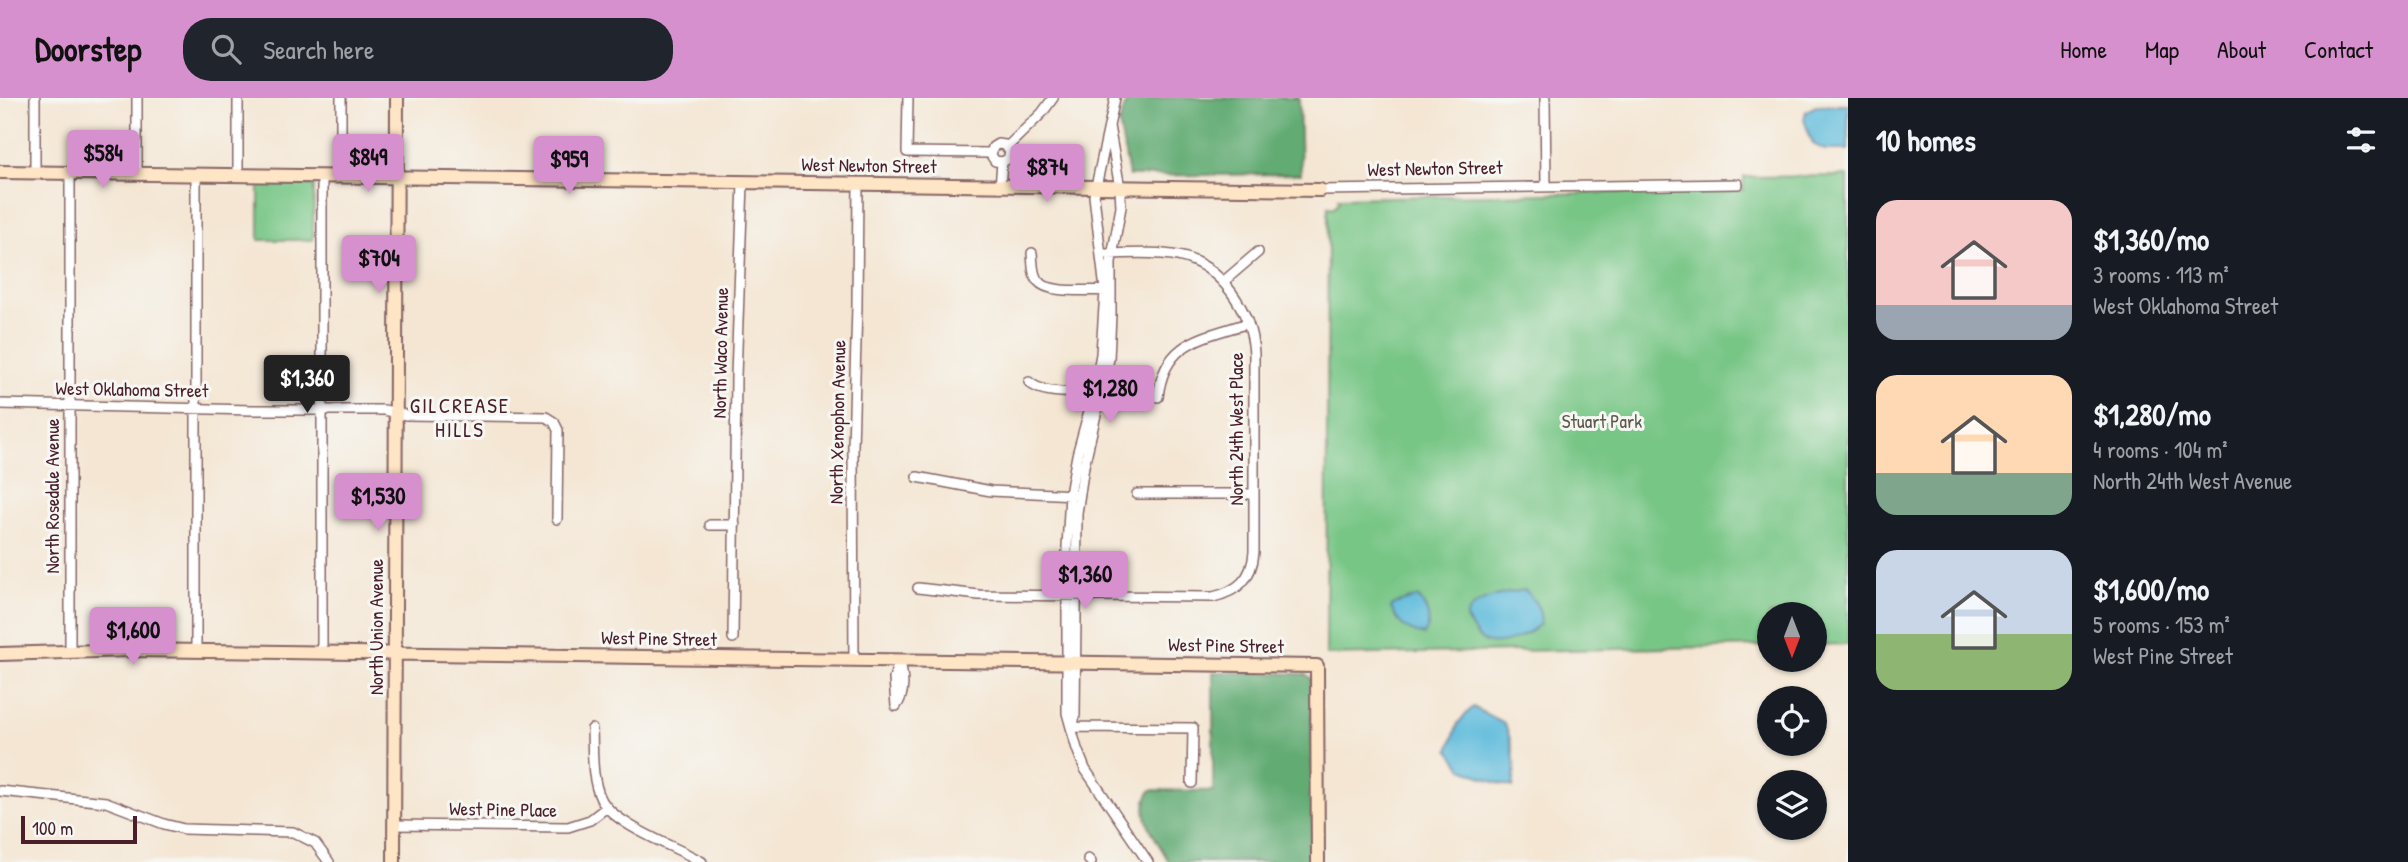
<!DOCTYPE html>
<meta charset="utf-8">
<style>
:root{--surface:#171b24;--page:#20242c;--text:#f1f3f6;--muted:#9ea1a6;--accent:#d690ce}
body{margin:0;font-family:"Patrick Hand",sans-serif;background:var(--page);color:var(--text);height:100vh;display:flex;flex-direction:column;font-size:26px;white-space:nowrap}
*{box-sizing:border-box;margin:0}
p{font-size:23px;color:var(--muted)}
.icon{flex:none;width:38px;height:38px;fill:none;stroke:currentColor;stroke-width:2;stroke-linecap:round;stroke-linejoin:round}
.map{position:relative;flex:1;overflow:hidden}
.details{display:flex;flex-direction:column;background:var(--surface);width:560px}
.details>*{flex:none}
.needle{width:46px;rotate:180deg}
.controls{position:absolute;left:1757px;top:504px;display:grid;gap:14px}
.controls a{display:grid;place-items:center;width:70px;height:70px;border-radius:50%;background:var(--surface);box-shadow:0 2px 5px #0004;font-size:35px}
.scale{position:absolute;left:21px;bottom:18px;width:116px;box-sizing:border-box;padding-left:7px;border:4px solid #4a1f2b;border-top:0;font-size:19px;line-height:24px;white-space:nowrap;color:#4a1f2b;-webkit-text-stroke:5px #f6f6f2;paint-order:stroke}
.price{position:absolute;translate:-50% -60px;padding:0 16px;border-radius:7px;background:var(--accent);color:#111;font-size:23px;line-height:46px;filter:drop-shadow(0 2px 4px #0008)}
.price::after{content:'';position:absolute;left:50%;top:42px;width:21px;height:16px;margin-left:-10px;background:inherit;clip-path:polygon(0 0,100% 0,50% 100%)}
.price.selected{background:#222;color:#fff}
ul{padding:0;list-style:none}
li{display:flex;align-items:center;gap:21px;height:175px;padding:0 28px}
li span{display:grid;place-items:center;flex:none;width:196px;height:140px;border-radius:21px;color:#555}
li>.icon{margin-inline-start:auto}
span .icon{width:84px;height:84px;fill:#fffc;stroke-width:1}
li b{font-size:30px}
h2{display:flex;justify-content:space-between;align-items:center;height:84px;padding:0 28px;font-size:30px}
header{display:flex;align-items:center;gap:42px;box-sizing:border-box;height:98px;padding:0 35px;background:var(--accent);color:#111}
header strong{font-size:33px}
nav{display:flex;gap:38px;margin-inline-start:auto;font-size:24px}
.search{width:490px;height:63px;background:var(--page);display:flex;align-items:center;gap:18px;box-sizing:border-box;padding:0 24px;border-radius:28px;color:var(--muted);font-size:26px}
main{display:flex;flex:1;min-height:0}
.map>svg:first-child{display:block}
.green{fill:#78c686;stroke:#617258;stroke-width:2}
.forest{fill:#62ab73;stroke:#56654f;stroke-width:2}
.water{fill:#5ebbdc;stroke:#546d84;stroke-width:2}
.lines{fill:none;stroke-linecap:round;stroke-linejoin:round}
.street-casing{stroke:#866566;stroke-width:12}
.secondary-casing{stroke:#866566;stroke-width:16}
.street{stroke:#fff;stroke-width:9}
.secondary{stroke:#fee5c5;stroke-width:12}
.labels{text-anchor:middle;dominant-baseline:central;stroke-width:6;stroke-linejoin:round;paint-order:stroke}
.street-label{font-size:19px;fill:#4a1f2b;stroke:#f6f6f2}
.park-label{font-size:19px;fill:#5a594b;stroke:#f6f6f2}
.neighbourhood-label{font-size:21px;letter-spacing:2px;fill:#4a1f2b;stroke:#f6f6f2}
</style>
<header>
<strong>Doorstep</strong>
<div class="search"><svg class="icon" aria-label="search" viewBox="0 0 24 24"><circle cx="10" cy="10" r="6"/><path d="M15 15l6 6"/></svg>Search here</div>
<nav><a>Home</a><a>Map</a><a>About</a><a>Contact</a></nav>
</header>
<main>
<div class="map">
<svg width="1848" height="764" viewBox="0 0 1848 764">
<rect width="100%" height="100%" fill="#f6f6f2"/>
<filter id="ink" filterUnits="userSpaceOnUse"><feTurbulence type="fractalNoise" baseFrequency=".0143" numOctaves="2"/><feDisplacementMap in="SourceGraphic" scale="14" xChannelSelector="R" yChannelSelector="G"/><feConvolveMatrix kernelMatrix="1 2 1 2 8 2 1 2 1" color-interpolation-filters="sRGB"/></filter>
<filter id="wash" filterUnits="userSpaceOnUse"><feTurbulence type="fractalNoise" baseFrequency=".00686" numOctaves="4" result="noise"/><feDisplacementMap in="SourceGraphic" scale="28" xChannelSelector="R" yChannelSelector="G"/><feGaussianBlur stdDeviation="1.57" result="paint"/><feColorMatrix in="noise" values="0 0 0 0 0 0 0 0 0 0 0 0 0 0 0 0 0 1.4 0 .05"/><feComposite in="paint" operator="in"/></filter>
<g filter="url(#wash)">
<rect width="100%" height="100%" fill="#f4e6d3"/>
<path class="green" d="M1848 78V546L1815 547V516H1769V548L1326 557 1328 108 1333 110 1339 104 1338 100 1743 92 1744 79Z
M259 86 314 87 313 142H259Z"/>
<path class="forest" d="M1128 0H1299L1301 76 1129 78 1119 25Z
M1213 574 1305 576 1311 580 1313 764H1169C1158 742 1134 717 1151 692L1213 693Z"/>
<path class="water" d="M1835 7H1848V52H1825L1813 46 1804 22 1806 13 1816 8Z
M1525 492C1534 502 1543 512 1540 526 1528 537 1494 554 1479 540 1474 535 1471 527 1466 521 1470 500 1507 495 1525 492Z
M1418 499C1427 510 1433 524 1424 537 1407 533 1398 526 1391 510L1394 506Z
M1473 609 1505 626C1513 648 1517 665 1513 689L1494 684 1463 671 1449 652 1458 625Z"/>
</g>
<g filter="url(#ink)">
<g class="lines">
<defs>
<path id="street" d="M908 0 907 54 991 55
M1115 0 1094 98 1105 192 1101 256 1094 295 1077 357 1070 396 1067 449V615L1077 651 1085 671 1148 764
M1545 0 1546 88
M1007 49 1042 15 1053 0
M35 75V0
M70 75V553
M137 76V0
M196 77V553
M238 77V0
M341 79V0
M1000 89 1002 64 1008 61 1010 54 1005 47 998 46 993 49 991 57 995 63 1002 64
M1320 92 1738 86
M1032 155C1033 164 1032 176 1038 183 1049 197 1092 191 1110 193
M1223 184 1258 154
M1029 284C1043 298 1079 293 1099 296
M1158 299C1164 243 1202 240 1248 225
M0 306 252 312H384L406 317 546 319 554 324 558 332 557 421
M917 379 991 393 1075 397
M1137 396H1253
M710 427H735
M918 490 979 497 1213 499C1238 493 1252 481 1254 454V255C1251 213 1222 167 1178 158 1154 153 1127 156 1102 156
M733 540 736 278 743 85
M322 555V79
M854 562 853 349 857 208 858 86
M896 608C906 595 903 578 900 562
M896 608 894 580 899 564
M1073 628 1075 617 1077 415 1084 368 1109 261 1111 216V164L1121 109 1120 90 1109 28
M1073 629 1193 630 1192 685
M592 631C593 653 591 681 601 701 615 728 675 748 702 764
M0 693 106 704 164 726 184 731 293 734 315 745 329 764
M394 727 568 729 590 722 607 709
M1088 761 1091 764"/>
<path id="secondary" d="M0 74 1320 92
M0 556 131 552 1317 568 1318 764
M394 764 397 0"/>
</defs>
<use href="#street" class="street-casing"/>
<use href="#secondary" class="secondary-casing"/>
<use href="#street" class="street"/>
<use href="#secondary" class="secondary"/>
</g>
</g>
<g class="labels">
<g class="street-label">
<text transform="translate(869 67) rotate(1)">West Newton Street</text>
<text transform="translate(1435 70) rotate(-1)">West Newton Street</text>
<text transform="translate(720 255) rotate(-89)">North Waco Avenue</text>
<text transform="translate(132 291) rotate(1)">West Oklahoma Street</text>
<text transform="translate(837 324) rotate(-89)">North Xenophon Avenue</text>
<text transform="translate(1236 331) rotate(-90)">North 24th West Place</text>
<text transform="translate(52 398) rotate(-90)">North Rosedale Avenue</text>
<text transform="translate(376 529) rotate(-90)">North Union Avenue</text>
<text transform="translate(659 540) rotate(1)">West Pine Street</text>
<text transform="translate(1226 547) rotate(1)">West Pine Street</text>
<text transform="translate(503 711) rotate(1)">West Pine Place</text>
</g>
<g class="park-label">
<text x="1602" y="323">Stuart Park</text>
</g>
<g class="neighbourhood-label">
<text x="460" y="307">GILCREASE<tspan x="460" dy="24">HILLS</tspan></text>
</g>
</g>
</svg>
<div class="controls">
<a><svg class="needle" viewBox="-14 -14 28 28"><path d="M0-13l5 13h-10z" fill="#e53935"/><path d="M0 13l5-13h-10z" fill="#9ea1a6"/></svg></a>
<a><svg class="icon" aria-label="locate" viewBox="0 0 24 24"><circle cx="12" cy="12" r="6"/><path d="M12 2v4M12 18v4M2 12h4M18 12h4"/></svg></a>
<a><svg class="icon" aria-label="layers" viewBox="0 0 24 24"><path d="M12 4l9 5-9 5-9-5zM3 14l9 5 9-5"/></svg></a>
</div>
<div class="scale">100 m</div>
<b class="price" style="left:103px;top:92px">$584</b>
<b class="price" style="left:368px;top:96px">$849</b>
<b class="price" style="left:569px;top:98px">$959</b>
<b class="price" style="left:1047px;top:106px">$874</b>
<b class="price" style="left:379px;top:197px">$704</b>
<b class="price selected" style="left:307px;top:317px">$1,360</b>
<b class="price" style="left:1110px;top:327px">$1,280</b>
<b class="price" style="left:378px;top:435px">$1,530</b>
<b class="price" style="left:1085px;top:513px">$1,360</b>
<b class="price" style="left:133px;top:569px">$1,600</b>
</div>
<section class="details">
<h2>10 homes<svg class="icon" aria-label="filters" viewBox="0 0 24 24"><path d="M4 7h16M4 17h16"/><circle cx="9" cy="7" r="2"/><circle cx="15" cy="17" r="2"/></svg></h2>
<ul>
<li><span style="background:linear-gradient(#f6c9c9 75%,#9aa5b1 0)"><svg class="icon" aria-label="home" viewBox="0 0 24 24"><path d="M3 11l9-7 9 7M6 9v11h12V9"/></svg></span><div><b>$1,360/mo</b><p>3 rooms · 113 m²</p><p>West Oklahoma Street</p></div></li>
<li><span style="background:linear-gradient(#ffd9b3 70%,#7fa58c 0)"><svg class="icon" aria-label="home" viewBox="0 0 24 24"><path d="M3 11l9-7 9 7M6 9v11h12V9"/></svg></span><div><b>$1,280/mo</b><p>4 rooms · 104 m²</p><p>North 24th West Avenue</p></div></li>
<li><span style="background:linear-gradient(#c9d6e8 60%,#8fb573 0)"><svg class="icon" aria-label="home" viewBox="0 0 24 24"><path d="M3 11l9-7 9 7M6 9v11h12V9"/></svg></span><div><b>$1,600/mo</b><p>5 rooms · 153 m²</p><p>West Pine Street</p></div></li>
</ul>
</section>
</main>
